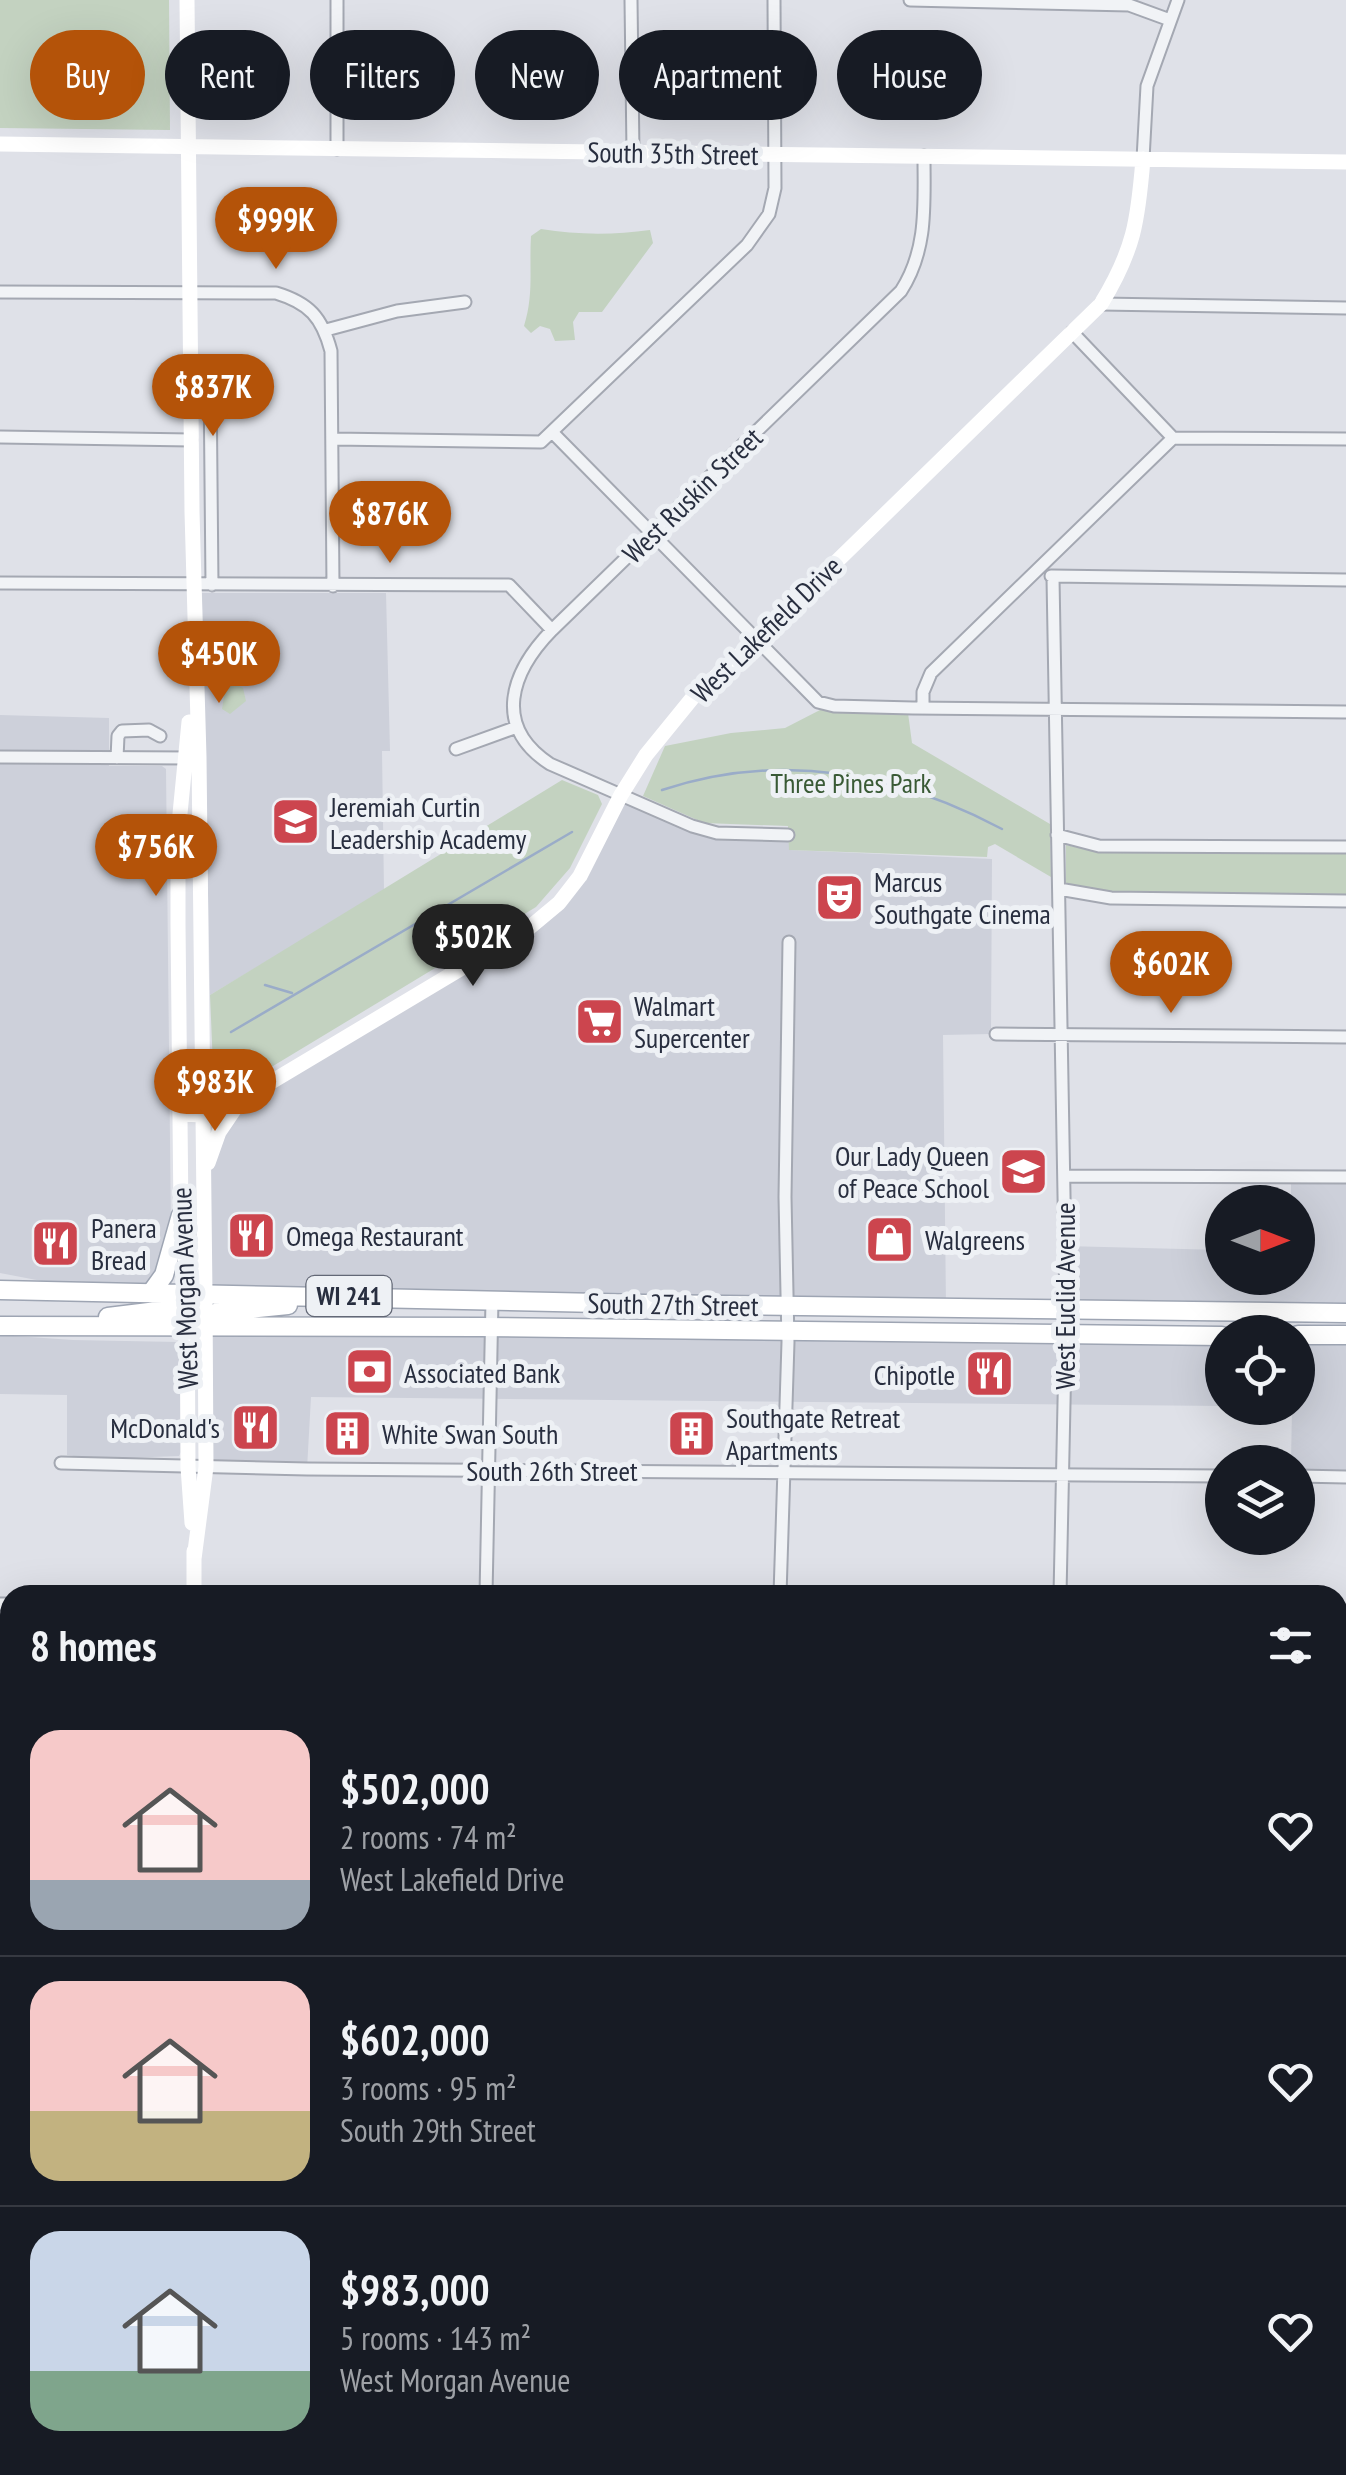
<!DOCTYPE html>
<meta charset="utf-8">
<style>
:root{--surface:#171b24;--page:#242831;--text:#f1f3f6;--muted:#9ea1a6;--line:#363941;--accent:#b45309}
body{margin:0;font-family:"PT Sans Narrow",sans-serif;background:var(--page);color:var(--text);height:100vh;display:flex;flex-direction:column;font-size:38px;white-space:nowrap}
*{box-sizing:border-box;margin:0}
p{font-size:32px;color:var(--muted)}
.icon{flex:none;width:55px;height:55px;fill:none;stroke:currentColor;stroke-width:2;stroke-linecap:round;stroke-linejoin:round}
.map{position:relative;flex:1;overflow:hidden}
.panel{position:absolute;left:0px;top:1585px;width:1348px;height:890px;display:flex;flex-direction:column;background:var(--surface);border-radius:30px 30px 0 0;box-shadow:0 10px 40px #0002}
.panel>*{flex:none}
.guide{position:absolute;left:30px;top:30px;width:1288px;height:90px;display:flex;gap:20px}
.needle{width:65px;rotate:90deg}
.buttons{position:absolute;left:1205px;top:1185px;display:grid;gap:20px}
.buttons a{display:grid;place-items:center;width:110px;height:110px;border-radius:50%;background:var(--surface);box-shadow:0 10px 40px #0002;font-size:50px}
.price{position:absolute;translate:-50% -85px;padding:0 22px;border-radius:35px;background:var(--accent);color:#fff;font-size:32px;line-height:65px;filter:drop-shadow(0 2px 5px #0008)}
.price::after{content:'';position:absolute;left:50%;top:60px;width:30px;height:22px;margin-left:-15px;background:inherit;clip-path:polygon(0 0,100% 0,50% 100%)}
.price.on{background:#222;color:#fff}
ul{padding:0;list-style:none}
li{display:flex;align-items:center;gap:30px;height:250px;padding:0 30px}
li+li{border-top:2px solid var(--line)}
li span{display:grid;place-items:center;flex:none;width:280px;height:200px;border-radius:30px;color:#555}
li>.icon{margin-inline-start:auto}
span .icon{width:120px;height:120px;fill:#fffc;stroke-width:1}
li b{font-size:42px}
h2{display:flex;justify-content:space-between;align-items:center;height:120px;padding:0 30px;font-size:42px}
.tag{padding:0 35px;border-radius:45px;background:var(--surface);box-shadow:0 10px 40px #0002;font-size:35px;line-height:90px}
.tag.on{background:var(--accent);color:#fff}
.map>svg:first-child{display:block}
.built{fill:#cdd0da}
.green{fill:#c3d2c0}
.lines{fill:none;stroke-linecap:round;stroke-linejoin:round}
.stream{stroke:#9aacc8;stroke-width:2.5}
.street-casing{stroke:#a4a8b2;stroke-width:15}
.primary-casing{stroke:#9ea5b3;stroke-width:21}
.street{stroke:#f1f3f6;stroke-width:11}
.secondary{stroke:#fff;stroke-width:15}
.primary{stroke:#fff;stroke-width:18}
.labels{text-anchor:middle;dominant-baseline:central;stroke-width:10;stroke-linejoin:round;paint-order:stroke}
.shield{fill:#eef1f5;stroke:#636876;stroke-width:2.5}
.shield-label{font-size:25px;font-weight:bold;fill:#282e3f}
.street-label{font-size:28px;fill:#282e3f;stroke:#eef1f5}
.park-label{font-size:28px;fill:#395a35;stroke:#eef1f5}
.poi-label{font-size:28px;fill:#282e3f;stroke:#eef1f5;text-anchor:start}
</style>
<div class="map">
<svg width="1346" height="2475" viewBox="0 0 1346 2475">
<rect width="100%" height="100%" fill="#dfe1e8"/>
<path class="built" d="M202 593H386L390 751H382L384 891 210 995Z
M0 715 109 718V766H162L166 769 171 1235 158 1275 148 1283 47 1282 0 1273Z
M621 795 691 826 788 835 790 850 992 859 991 1034 943 1035 946 1307 205 1295 211 1150 228 1116 559 903Z
M1291 1177H1346V1313L1066 1307 1065 1246 1222 1250V1278H1298V1202H1291Z
M205 1326 1222 1336V1406L311 1397 307 1469 206 1467Z
M0 1335 73 1340 178 1342 182 1345V1450L179 1456 96 1459 67 1455V1395L0 1394Z
M1298 1335H1346V1477L1298 1476V1462H1291L1292 1408H1298Z
M0 2099H10V2366H0Z
M779 2469 1045 2474 1048 2475H774Z"/>
<path class="green" d="M0 0H169L170 130 0 128Z
M541 229C577 235 614 235 650 230L653 243 602 312H579L573 322 575 340 555 341 550 329 540 326 531 333 524 326C534 294 529 270 531 236Z
M231 682 243 688 246 701 230 714 222 709 225 690Z
M820 710 908 713 912 743 1050 824 1051 877 995 844 988 847 987 857 789 850 788 826 704 823 643 796 665 746 731 733 785 728Z
M562 780 598 795 602 804 570 868 536 907 250 1080H226L213 1066 210 995Z
M1066 845 1097 852 1346 854V894L1110 892 1066 883Z
M0 1757H10V1820H0Z"/>
<g class="lines">
<path class="stream" d="M662 790C780 751 895 772 1002 829
M265 985 292 993
M231 1032 572 832"/>
<defs>
<path id="street" d="M337 0V149
M631 0 633 152
M910 0 1129 5 1170 20
M1143 159 1147 86 1178 0
M0 292 276 293C309 303 322 317 331 351L333 586
M1101 304 1346 308
M326 330 397 311 465 302
M1072 332 1173 438 1346 439
M190 368H206L210 375 212 585
M554 434 818 702 834 706 913 708 1346 712
M0 437 191 440
M333 439 541 442 747 245 769 214 775 188 774 0
M1051 576 1346 580
M1053 578 1066 1307 1060 1595
M0 583 509 585 552 630
M923 708V692L931 673 1173 438
M456 749 517 727
M0 757 191 758
M117 758 118 736 122 731 149 730 160 736
M788 835 717 833 692 826 550 764C492 726 511 672 552 630L901 291C928 249 924 204 924 156
M1057 835 1099 846 1346 847
M1059 889 1111 898 1346 901
M996 1034 1346 1037
M1064 1176 1346 1177
M61 1463 307 1469 1222 1476
M1298 1476 1346 1477
M486 1595 492 1300
M780 1595 788 1342 785 1197 789 942
M0 1604H10
M1338 1617H1346
M0 1746H10
M1338 1756H1346
M0 1885H10
M1338 1898H1346
M1338 2017H1346
M0 2026H10
M1338 2158H1346
M471 2475 472 2465
M765 2475V2465
M1057 2475V2465"/>
<path id="primary" d="M0 1290 645 1304 1346 1313
M151 1293 164 1275 181 1215
M108 1317 182 1308 203 1296
M193 1323 218 1312 288 1305
M0 1326 480 1327 1222 1336
M1298 1335H1346"/>
</defs>
<use href="#street" class="street-casing"/>
<use href="#primary" class="primary-casing"/>
<use href="#street" class="street"/>
<path class="secondary" d="M187 0 192 512 199 757 205 1295 206 1467 194 1559
M0 144 1346 162
M189 722 178 834V924L181 1215 187 1279 188 1467 192 1523
M202 1063 223 1084 259 1089
M180 1114 203 1115 241 1100 529 928 559 903 580 876 621 795 646 755 694 696 755 641 1101 304C1134 250 1138 221 1143 159
M208 1163 219 1132 238 1104
M194 1595V1551
M0 2443H10
M1120 2465 1346 2471
M179 2475V2465
M1337 2475 1341 2343 1346 2295"/>
<use href="#primary" class="primary"/>
</g>
<defs>
<symbol id="school-square" viewBox="-11 -11 22 22"><rect x="-9" y="-9" width="18" height="18" rx="4" fill="#cc454e" stroke="#eef1f5"/><path d="M0-5L7-2L0 1L-7-2ZM-4 1L0 2.5L4 1V4Q0 6-4 4Z" fill="#fff"/></symbol>
<symbol id="theatre-square" viewBox="-11 -11 22 22"><rect x="-9" y="-9" width="18" height="18" rx="4" fill="#cc454e" stroke="#eef1f5"/><path d="M-5-5.5Q0-4 5-5.5V0Q5 5 0 6Q-5 5-5 0ZM-3.3-2.5H-1v1.5H-3.3ZM1-2.5H3.3v1.5H1ZM-2.8 1Q0 5.5 2.8 1Z" fill="#fff"/></symbol>
<symbol id="supermarket-square" viewBox="-11 -11 22 22"><rect x="-9" y="-9" width="18" height="18" rx="4" fill="#cc454e" stroke="#eef1f5"/><path d="M-6-5.5h2.5l.6 2H6L4.5 2H-2.5L-4.4-4H-6ZM-1.5 3.2a1.3 1.3 0 1 0 .1 0ZM3 3.2a1.3 1.3 0 1 0 .1 0Z" fill="#fff"/></symbol>
<symbol id="restaurant-square" viewBox="-11 -11 22 22"><rect x="-9" y="-9" width="18" height="18" rx="4" fill="#cc454e" stroke="#eef1f5"/><path d="M-5-6h1v4h1v-4h1v4h1v-4h1v5L-1.5 .5V6h-2V.5L-5-1ZM5-6V6H3V1.5H1.5Q1.5-4 5-6Z" fill="#fff"/></symbol>
<symbol id="shop-square" viewBox="-11 -11 22 22"><rect x="-9" y="-9" width="18" height="18" rx="4" fill="#cc454e" stroke="#eef1f5"/><path d="M-5-2.5h2.3a2.7 3.5 0 0 1 5.4 0H5L5.5 6h-11ZM-1.5-2.5h3a1.5 2.3 0 0 0-3 0Z" fill="#fff"/></symbol>
<symbol id="bank-square" viewBox="-11 -11 22 22"><rect x="-9" y="-9" width="18" height="18" rx="4" fill="#cc454e" stroke="#eef1f5"/><path d="M-6-4H6V4H-6ZM0-2.3a2.3 2.3 0 1 0 0 4.6a2.3 2.3 0 1 0 0-4.6Z" fill="#fff"/></symbol>
<symbol id="building-square" viewBox="-11 -11 22 22"><rect x="-9" y="-9" width="18" height="18" rx="4" fill="#cc454e" stroke="#eef1f5"/><path d="M-4-6H4V6H1V3H-1V6H-4ZM-2.5-4.3h1.7v1.8h-1.7ZM.8-4.3h1.7v1.8H.8ZM-2.5-1h1.7V.8h-1.7ZM.8-1h1.7V.8H.8Z" fill="#fff"/></symbol>
</defs>
<g fill-rule="evenodd">
<use href="#school-square" x="268" y="794" width="55" height="55"/>
<use href="#theatre-square" x="812" y="870" width="55" height="55"/>
<use href="#supermarket-square" x="572" y="994" width="55" height="55"/>
<use href="#school-square" x="996" y="1144" width="55" height="55"/>
<use href="#restaurant-square" x="224" y="1208" width="55" height="55"/>
<use href="#shop-square" x="862" y="1212" width="55" height="55"/>
<use href="#restaurant-square" x="28" y="1216" width="55" height="55"/>
<use href="#bank-square" x="342" y="1344" width="55" height="55"/>
<use href="#restaurant-square" x="962" y="1346" width="55" height="55"/>
<use href="#restaurant-square" x="228" y="1400" width="55" height="55"/>
<use href="#building-square" x="320" y="1406" width="55" height="55"/>
<use href="#building-square" x="664" y="1406" width="55" height="55"/>
</g>
<g class="labels">
<rect class="shield" x="306.5" y="1276" width="85" height="40" rx="8"/>
<g class="shield-label">
<text x="349" y="1296">WI 241</text>
</g>
<g class="street-label">
<text transform="translate(673 153) rotate(1)">South 35th Street</text>
<text transform="translate(692 495) rotate(-44)">West Ruskin Street</text>
<text transform="translate(766 629) rotate(-44)">West Lakefield Drive</text>
<text transform="translate(184 1288) rotate(-92)">West Morgan Avenue</text>
<text transform="translate(1064 1296) rotate(-90)">West Euclid Avenue</text>
<text transform="translate(673 1304) rotate(1)">South 27th Street</text>
<text x="552" y="1470">South 26th Street</text>
</g>
<g class="park-label">
<text x="851" y="782">Three Pines Park</text>
</g>
<g class="poi-label">
<text x="330" y="806">Jeremiah Curtin<tspan x="330" dy="32">Leadership Academy</tspan></text>
<text x="874" y="881">Marcus<tspan x="874" dy="32">Southgate Cinema</tspan></text>
<text x="634" y="1005">Walmart<tspan x="634" dy="32">Supercenter</tspan></text>
<text x="989" y="1155" text-anchor="end">Our Lady Queen<tspan x="989" dy="32">of Peace School</tspan></text>
<text x="91" y="1227">Panera<tspan x="91" dy="32">Bread</tspan></text>
<text x="286" y="1235">Omega Restaurant</text>
<text x="925" y="1239">Walgreens</text>
<text x="404" y="1372">Associated Bank</text>
<text x="955" y="1374" text-anchor="end">Chipotle</text>
<text x="726" y="1417">Southgate Retreat<tspan x="726" dy="32">Apartments</tspan></text>
<text x="220" y="1427" text-anchor="end">McDonald's</text>
<text x="382" y="1433">White Swan South</text>
</g>
</g>
</svg>
<div class="buttons">
<a><svg class="needle" viewBox="-14 -14 28 28"><path d="M0-13l5 13h-10z" fill="#e53935"/><path d="M0 13l5-13h-10z" fill="#9ea1a6"/></svg></a>
<a><svg class="icon" aria-label="locate" viewBox="0 0 24 24"><circle cx="12" cy="12" r="6"/><path d="M12 2v4M12 18v4M2 12h4M18 12h4"/></svg></a>
<a><svg class="icon" aria-label="layers" viewBox="0 0 24 24"><path d="M12 4l9 5-9 5-9-5zM3 14l9 5 9-5"/></svg></a>
</div>
<b class="price" style="left:276px;top:272px">$999K</b>
<b class="price" style="left:213px;top:439px">$837K</b>
<b class="price" style="left:390px;top:566px">$876K</b>
<b class="price" style="left:219px;top:706px">$450K</b>
<b class="price" style="left:156px;top:899px">$756K</b>
<b class="price on" style="left:473px;top:989px">$502K</b>
<b class="price" style="left:1171px;top:1016px">$602K</b>
<b class="price" style="left:215px;top:1134px">$983K</b>
<div class="guide">
<a class="tag on">Buy</a>
<a class="tag">Rent</a>
<a class="tag">Filters</a>
<a class="tag">New</a>
<a class="tag">Apartment</a>
<a class="tag">House</a>
</div>
<section class="panel">
<h2>8 homes<svg class="icon" aria-label="filters" viewBox="0 0 24 24"><path d="M4 7h16M4 17h16"/><circle cx="9" cy="7" r="2"/><circle cx="15" cy="17" r="2"/></svg></h2>
<ul>
<li><span style="background:linear-gradient(#f6c9c9 75%,#9aa5b1 0)"><svg class="icon" aria-label="home" viewBox="0 0 24 24"><path d="M3 11l9-7 9 7M6 9v11h12V9"/></svg></span><div><b>$502,000</b><p>2 rooms · 74 m²</p><p>West Lakefield Drive</p></div><svg class="icon" aria-label="heart" viewBox="0 0 24 24"><path d="M12 20l-8-8c-3-5 5-10 8-4 3-6 11-1 8 4z"/></svg></li>
<li><span style="background:linear-gradient(#f6c9c9 65%,#c2b280 0)"><svg class="icon" aria-label="home" viewBox="0 0 24 24"><path d="M3 11l9-7 9 7M6 9v11h12V9"/></svg></span><div><b>$602,000</b><p>3 rooms · 95 m²</p><p>South 29th Street</p></div><svg class="icon" aria-label="heart" viewBox="0 0 24 24"><path d="M12 20l-8-8c-3-5 5-10 8-4 3-6 11-1 8 4z"/></svg></li>
<li><span style="background:linear-gradient(#c9d6e8 70%,#7fa58c 0)"><svg class="icon" aria-label="home" viewBox="0 0 24 24"><path d="M3 11l9-7 9 7M6 9v11h12V9"/></svg></span><div><b>$983,000</b><p>5 rooms · 143 m²</p><p>West Morgan Avenue</p></div><svg class="icon" aria-label="heart" viewBox="0 0 24 24"><path d="M12 20l-8-8c-3-5 5-10 8-4 3-6 11-1 8 4z"/></svg></li>
</ul>
</section>
</div>
